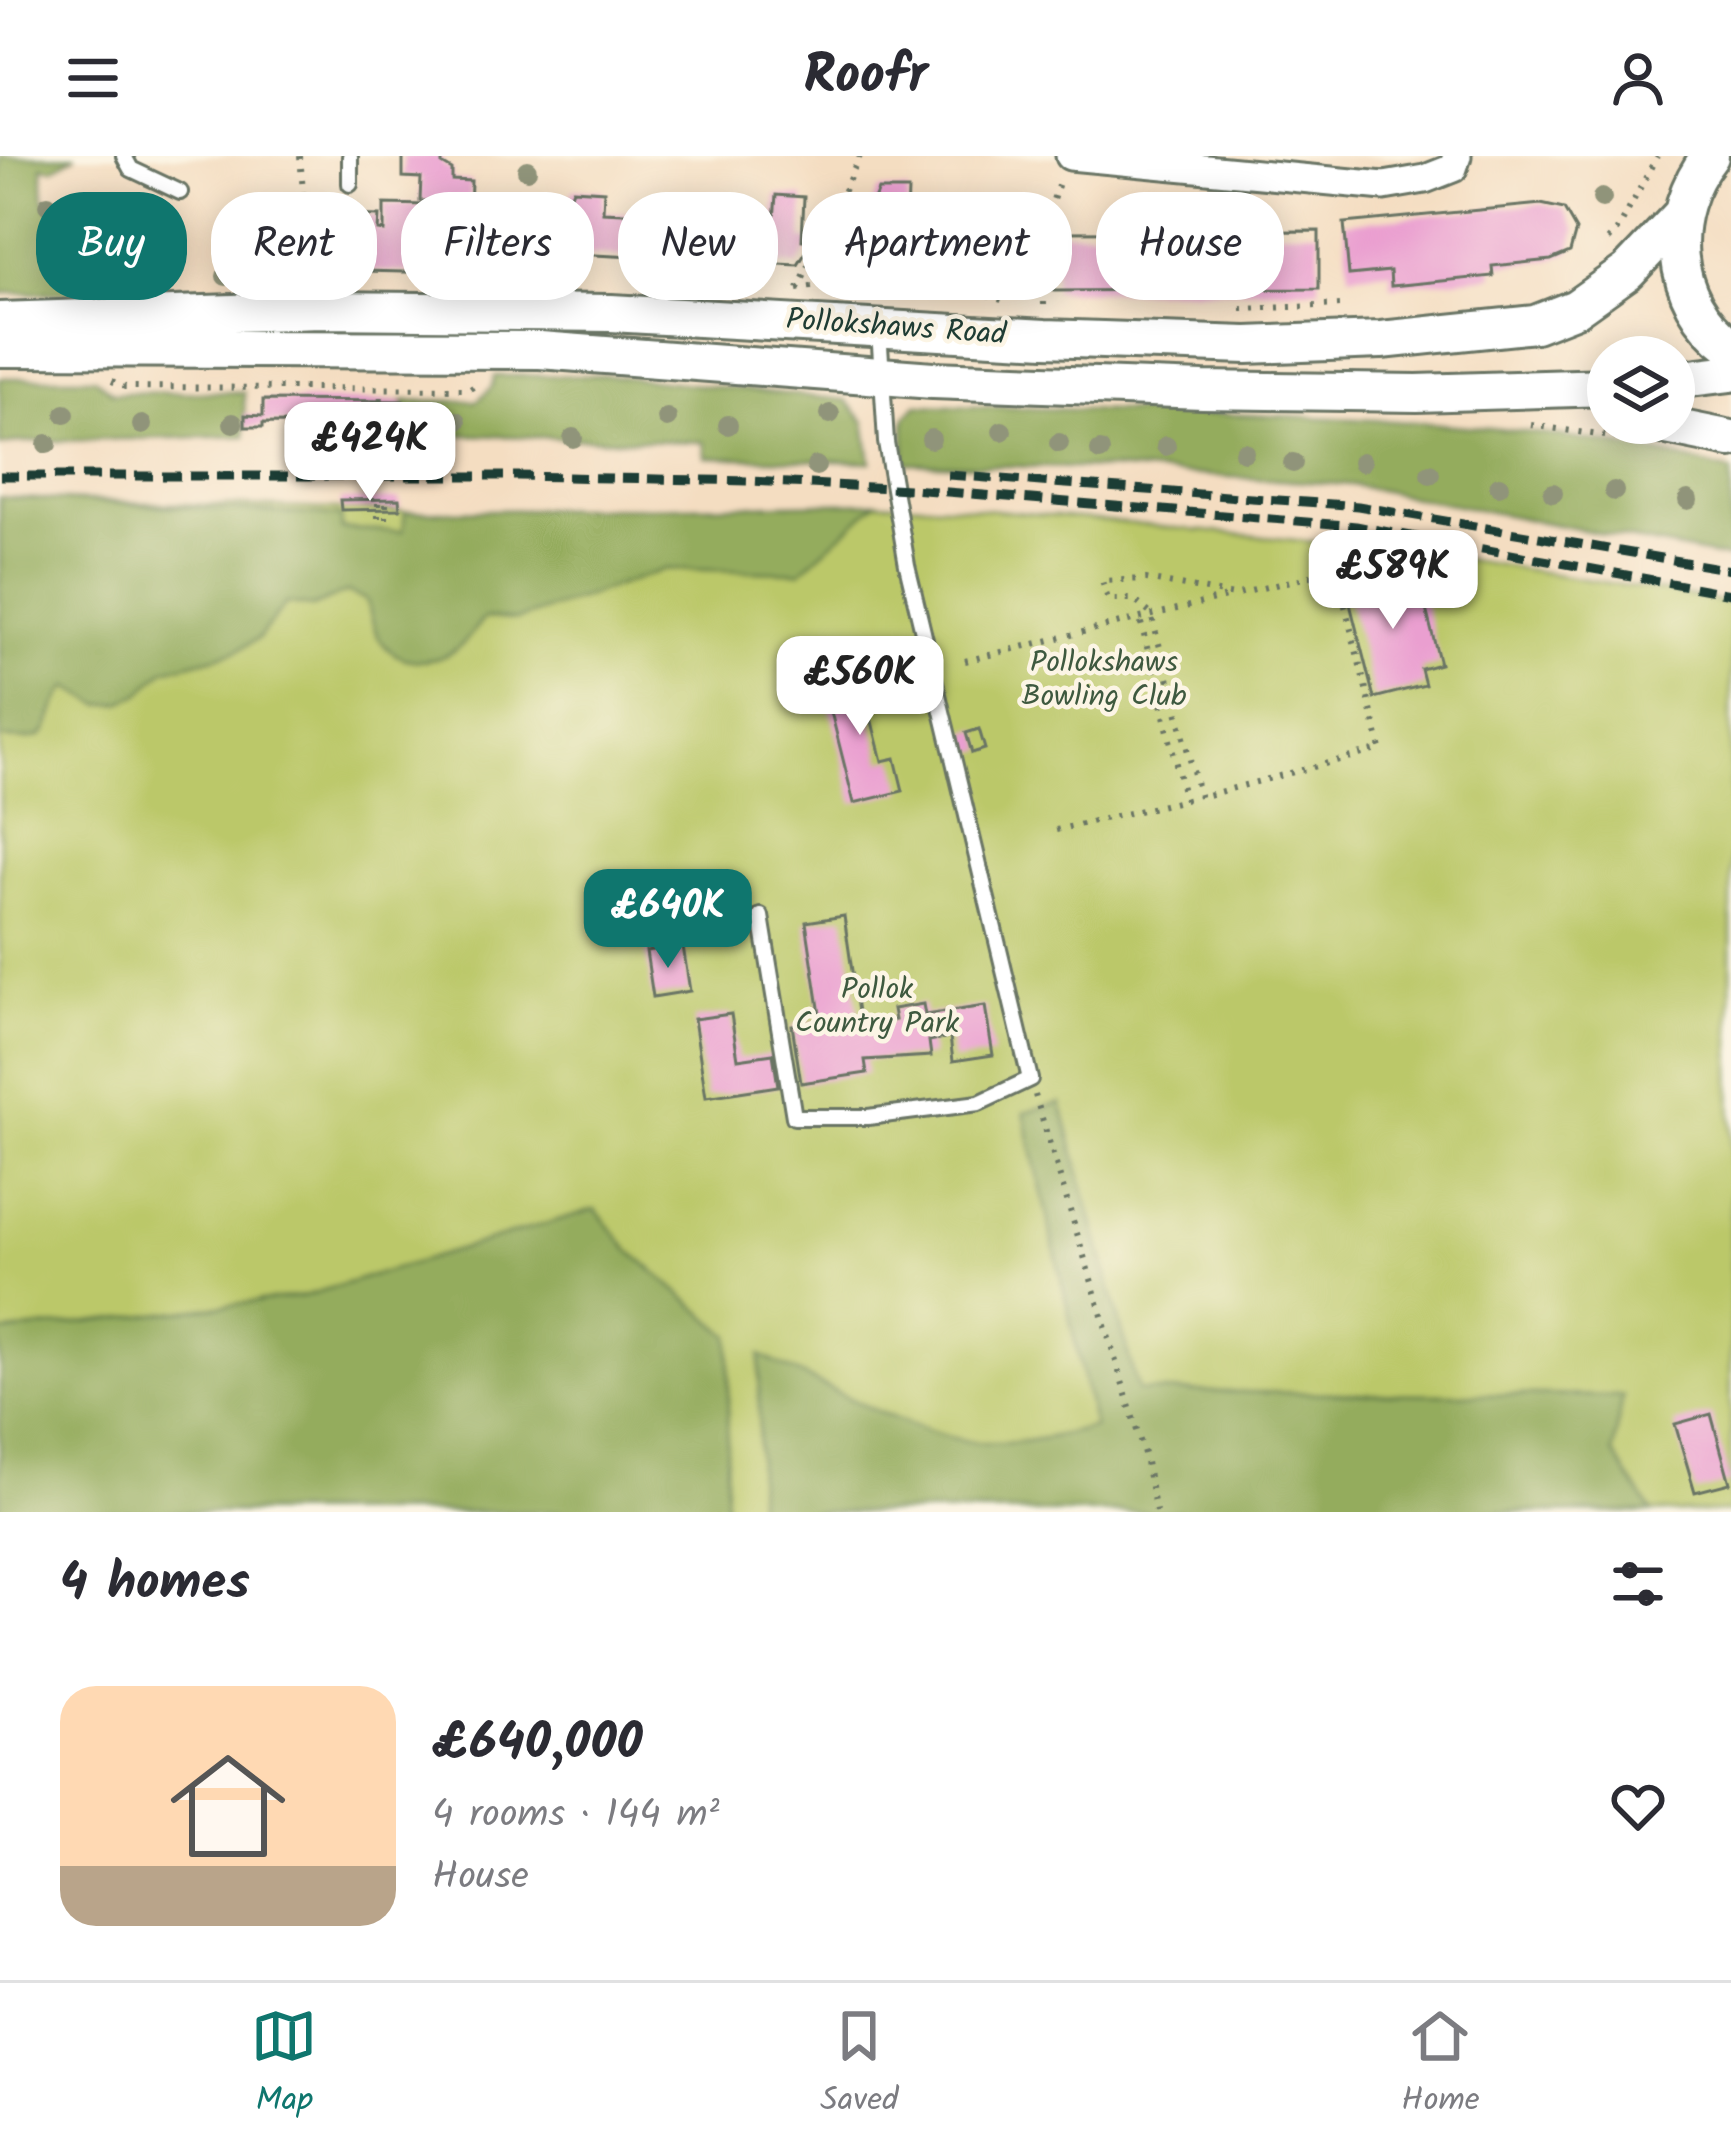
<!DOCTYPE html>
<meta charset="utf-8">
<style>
:root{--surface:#fff;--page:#f7f7f7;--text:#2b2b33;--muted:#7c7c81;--line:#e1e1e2;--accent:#0f766e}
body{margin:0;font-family:Kalam,sans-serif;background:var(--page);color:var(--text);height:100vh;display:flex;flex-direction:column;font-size:45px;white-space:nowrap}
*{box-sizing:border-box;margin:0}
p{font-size:39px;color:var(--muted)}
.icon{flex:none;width:66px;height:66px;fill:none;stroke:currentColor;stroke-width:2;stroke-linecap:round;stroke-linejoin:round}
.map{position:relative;height:1356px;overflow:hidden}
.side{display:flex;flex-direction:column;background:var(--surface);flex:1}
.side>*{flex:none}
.top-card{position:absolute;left:36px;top:36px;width:1659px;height:108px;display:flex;gap:24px}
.buttons{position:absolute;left:1587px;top:180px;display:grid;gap:24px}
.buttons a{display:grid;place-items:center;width:108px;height:108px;border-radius:50%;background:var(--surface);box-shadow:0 6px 30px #0003;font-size:60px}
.price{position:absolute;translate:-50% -102px;padding:0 27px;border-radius:24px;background:#fff;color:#222;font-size:39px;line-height:78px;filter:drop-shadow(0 3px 6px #0008)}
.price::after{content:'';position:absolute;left:50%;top:72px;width:36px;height:27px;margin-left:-18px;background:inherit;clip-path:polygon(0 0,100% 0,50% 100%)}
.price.active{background:var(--accent);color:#fff}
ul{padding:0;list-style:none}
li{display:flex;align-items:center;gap:36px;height:300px;padding:0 60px}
li span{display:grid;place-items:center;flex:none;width:336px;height:240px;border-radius:36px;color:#555}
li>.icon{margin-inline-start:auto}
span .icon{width:144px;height:144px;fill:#fffc;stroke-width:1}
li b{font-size:51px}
h2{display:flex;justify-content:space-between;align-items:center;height:144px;padding:0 60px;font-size:51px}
.tag{padding:0 42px;border-radius:48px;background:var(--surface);box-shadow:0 6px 30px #0003;font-size:42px;line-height:108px}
.tag.active{background:var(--accent);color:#fff}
header{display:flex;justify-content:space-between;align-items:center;height:156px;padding:0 60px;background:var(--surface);font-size:54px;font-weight:600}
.tabs{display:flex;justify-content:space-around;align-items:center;height:168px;border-top:3px solid var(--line);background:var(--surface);font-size:33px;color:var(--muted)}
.tabs a{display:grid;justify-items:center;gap:6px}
.tabs .active{color:var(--accent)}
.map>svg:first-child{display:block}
.green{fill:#bbc869;stroke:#6d824e;stroke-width:3}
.forest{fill:#94ac5d;stroke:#5a7448;stroke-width:3}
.building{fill:#ea9fd0}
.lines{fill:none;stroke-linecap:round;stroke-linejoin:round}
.service-casing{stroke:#6a7565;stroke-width:20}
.minor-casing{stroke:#6a7565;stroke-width:33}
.secondary-casing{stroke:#6a7565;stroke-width:42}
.path{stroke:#6a7565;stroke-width:6;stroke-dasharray:3 9;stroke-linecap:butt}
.service{stroke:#fff;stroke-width:14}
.minor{stroke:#fff;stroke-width:27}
.secondary{stroke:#fff;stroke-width:36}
.rail{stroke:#1f3d34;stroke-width:9;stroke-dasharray:18 9;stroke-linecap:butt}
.tree{fill:#90947a}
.labels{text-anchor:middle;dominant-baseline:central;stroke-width:9;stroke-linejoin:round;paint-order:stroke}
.street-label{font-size:30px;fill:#1f3d34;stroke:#fcf5e5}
.park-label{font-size:30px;fill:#3e593f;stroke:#fcf5e5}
</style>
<header><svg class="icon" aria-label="menu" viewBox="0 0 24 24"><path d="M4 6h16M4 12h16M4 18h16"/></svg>Roofr<svg class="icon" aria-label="person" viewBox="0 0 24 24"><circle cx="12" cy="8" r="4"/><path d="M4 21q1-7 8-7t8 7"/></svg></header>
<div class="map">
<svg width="1731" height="1356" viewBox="0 0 1731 1356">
<rect width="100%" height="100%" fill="#fcf5e5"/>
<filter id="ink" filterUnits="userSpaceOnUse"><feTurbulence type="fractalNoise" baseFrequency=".00833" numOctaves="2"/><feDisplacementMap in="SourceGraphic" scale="24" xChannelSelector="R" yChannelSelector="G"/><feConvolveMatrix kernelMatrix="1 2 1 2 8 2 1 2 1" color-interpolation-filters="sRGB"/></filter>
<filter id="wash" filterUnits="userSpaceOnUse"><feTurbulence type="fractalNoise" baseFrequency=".004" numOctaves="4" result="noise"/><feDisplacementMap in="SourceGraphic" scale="48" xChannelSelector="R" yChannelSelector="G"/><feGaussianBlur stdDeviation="2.7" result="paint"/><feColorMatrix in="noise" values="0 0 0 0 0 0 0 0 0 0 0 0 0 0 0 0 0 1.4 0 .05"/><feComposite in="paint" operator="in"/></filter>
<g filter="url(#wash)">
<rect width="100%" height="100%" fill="#f4ddc1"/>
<path class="green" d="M0 342 607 362 877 346 945 349 1426 397 1731 447V1356H0Z"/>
<path class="forest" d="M0 0H76L52 13 42 10 44 43 57 58 73 104 69 137H0Z
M604 219 846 244 865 266 871 306 706 301 704 286 403 277V245H477L491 232 495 220Z
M0 222H95L113 237 244 236 245 280 18 286 0 290Z
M917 249C1029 253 1141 256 1253 259 1412 264 1577 271 1731 316V403L1352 329 1111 313 905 307V262Z
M0 341 341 360 342 373 403 375 405 356 877 346 800 416 666 413 517 464 485 462C475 470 470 483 460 490 434 511 396 511 378 480 372 471 371 456 366 444L347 436 312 451 286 447 259 482 234 496 164 514 141 537 121 547 101 549 68 531C38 564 67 590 0 582Z
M1061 947 1138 1235 1623 1240 1613 1297 1652 1356H757L760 1199C821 1227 918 1283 984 1287 1021 1289 1057 1280 1094 1271L1024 956Z
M595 1053 629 1094 730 1180 725 1356H0V1177L304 1140Z"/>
<g id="blocks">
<path class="building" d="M403 0H442V8L452 14V24L471 25 469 87 461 86 442 105V117L364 115V95L339 94 340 59 379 60 378 74 384 75V48L428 49V45H420L421 22 403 21Z
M573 33 604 35 603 56 774 64 776 39 804 41 802 84 813 85 798 109 574 98 576 55 565 54Z
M878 34H908L907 62H951V72L1032 70 1029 128 999 119V110L872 108V70H863Z
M1541 48 1564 53 1576 74 1570 96 1551 104 1492 110 1493 120 1391 130 1390 115 1349 119 1344 67Z
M1319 75V133L1054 135V76Z
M263 244 403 245 402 268 263 267V271H245V259L263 260Z
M399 343 400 353 341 354 340 344Z
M1416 414 1440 508 1421 513 1425 529 1374 542 1346 432Z
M869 513 876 539 866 542 882 605 895 602 903 635 854 647 823 524Z
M979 573 985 593 972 597 966 577Z
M844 760 860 870 895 864 893 853 923 848 925 859 985 850 993 899 953 905 950 881 929 885 931 900 865 904 867 917 801 927 792 869 821 865 806 766Z
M683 790 690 835 653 841 646 795Z
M731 858 738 903 773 898 778 930 706 941 694 863Z
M1711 1258 1730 1327 1695 1336 1675 1268Z"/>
</g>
</g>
<g filter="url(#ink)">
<use href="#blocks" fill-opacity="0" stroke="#6a7565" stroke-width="3"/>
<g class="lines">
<defs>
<path id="service" d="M124 0 131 13 180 36
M350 0V28
M761 760 794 961H868L979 947 1030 923 907 409 886 286 879 173"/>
<path id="minor" d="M1070 0 1384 30 1425 23 1453 12 1457 0"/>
<path id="secondary" d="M1710 0C1664 58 1668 144 1731 190
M0 165 320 154 611 157 1045 182 1247 189 1381 184 1535 168 1576 152 1628 115 1680 60
M0 192 540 194 933 224 1203 234 1417 237 1608 231
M1674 224 1731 217
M1652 267 1731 283"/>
</defs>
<use href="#service" class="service-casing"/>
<use href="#minor" class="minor-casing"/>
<use href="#secondary" class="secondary-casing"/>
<path class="path" d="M300 0 306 70 351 124
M1608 84 1619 72 1657 0
M797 133C872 122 935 122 1008 146
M798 133 860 0
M1044 149 1042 75 1061 21
M1241 153 1342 149
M112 225 125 231 470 233 479 227
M380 252 389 251V268
M380 268 381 233
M1531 269 1625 283
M378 347V363H386V343
M1336 414 1381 593 1200 641 1151 458 1133 443H1108L1102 425 1146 423 1234 439Z
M965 505 1230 440
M1056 674 1185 644 1140 463
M1035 939 1145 1301 1156 1356"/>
<use href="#service" class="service"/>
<use href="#minor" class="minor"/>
<use href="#secondary" class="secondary"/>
<path class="rail" d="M948 319 1358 350 1731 414
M0 320H518L749 325 911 333 1356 370 1731 438"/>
</g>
<g class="tree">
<circle cx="527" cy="14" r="10"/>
<circle cx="1602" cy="42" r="10"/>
<circle cx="48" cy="49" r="10"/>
<circle cx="51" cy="91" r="10"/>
<circle cx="271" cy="114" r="10"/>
<circle cx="510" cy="117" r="10"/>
<circle cx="226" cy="120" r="10"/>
<circle cx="65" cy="258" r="10"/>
<circle cx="830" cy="258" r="10"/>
<circle cx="667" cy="262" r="10"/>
<circle cx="457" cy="265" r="10"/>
<circle cx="233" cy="267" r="10"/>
<circle cx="142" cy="269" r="10"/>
<circle cx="728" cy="269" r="10"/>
<circle cx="1002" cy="275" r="10"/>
<circle cx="573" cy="282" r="10"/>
<circle cx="931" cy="283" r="10"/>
<circle cx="1059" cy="287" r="10"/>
<circle cx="47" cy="288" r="10"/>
<circle cx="1166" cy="290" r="10"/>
<circle cx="1100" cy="295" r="10"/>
<circle cx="1244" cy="296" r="10"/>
<circle cx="1362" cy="306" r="10"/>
<circle cx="1293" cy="307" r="10"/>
<circle cx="816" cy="310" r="10"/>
<circle cx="1430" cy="318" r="10"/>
<circle cx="1499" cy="330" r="10"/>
<circle cx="1614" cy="335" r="10"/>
<circle cx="1553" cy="337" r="10"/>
<circle cx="1688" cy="344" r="10"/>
</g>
</g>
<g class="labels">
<g class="street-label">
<text transform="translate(896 172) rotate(4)">Pollokshaws Road</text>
</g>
<g class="park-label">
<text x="1104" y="507">Pollokshaws<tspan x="1104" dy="34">Bowling Club</tspan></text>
<text x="877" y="834">Pollok<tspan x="877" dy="34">Country Park</tspan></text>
</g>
</g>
</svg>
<div class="buttons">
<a><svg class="icon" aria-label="layers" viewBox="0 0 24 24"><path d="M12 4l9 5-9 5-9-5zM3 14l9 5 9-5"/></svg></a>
</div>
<b class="price" style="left:370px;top:348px">£424K</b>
<b class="price" style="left:1393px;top:476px">£589K</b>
<b class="price" style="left:860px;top:582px">£560K</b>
<b class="price active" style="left:668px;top:815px">£640K</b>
<div class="top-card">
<a class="tag active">Buy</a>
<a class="tag">Rent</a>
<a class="tag">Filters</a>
<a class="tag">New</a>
<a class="tag">Apartment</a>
<a class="tag">House</a>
</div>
</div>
<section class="side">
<h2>4 homes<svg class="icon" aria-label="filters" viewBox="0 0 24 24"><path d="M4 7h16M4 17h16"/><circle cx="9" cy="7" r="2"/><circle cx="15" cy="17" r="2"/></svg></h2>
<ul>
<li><span style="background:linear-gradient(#ffd9b3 75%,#b9a48a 0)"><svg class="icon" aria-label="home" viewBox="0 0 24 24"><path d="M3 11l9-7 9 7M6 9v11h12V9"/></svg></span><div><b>£640,000</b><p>4 rooms · 144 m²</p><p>House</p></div><svg class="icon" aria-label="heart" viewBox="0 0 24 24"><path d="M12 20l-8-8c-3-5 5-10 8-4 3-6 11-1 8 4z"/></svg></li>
</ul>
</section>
<nav class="tabs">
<a class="active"><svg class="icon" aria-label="map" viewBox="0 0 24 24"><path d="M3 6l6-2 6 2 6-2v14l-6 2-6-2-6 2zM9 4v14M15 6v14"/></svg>Map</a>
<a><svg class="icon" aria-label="saved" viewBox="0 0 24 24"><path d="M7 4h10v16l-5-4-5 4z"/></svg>Saved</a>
<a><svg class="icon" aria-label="home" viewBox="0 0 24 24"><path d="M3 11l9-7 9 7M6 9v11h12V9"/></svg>Home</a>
</nav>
